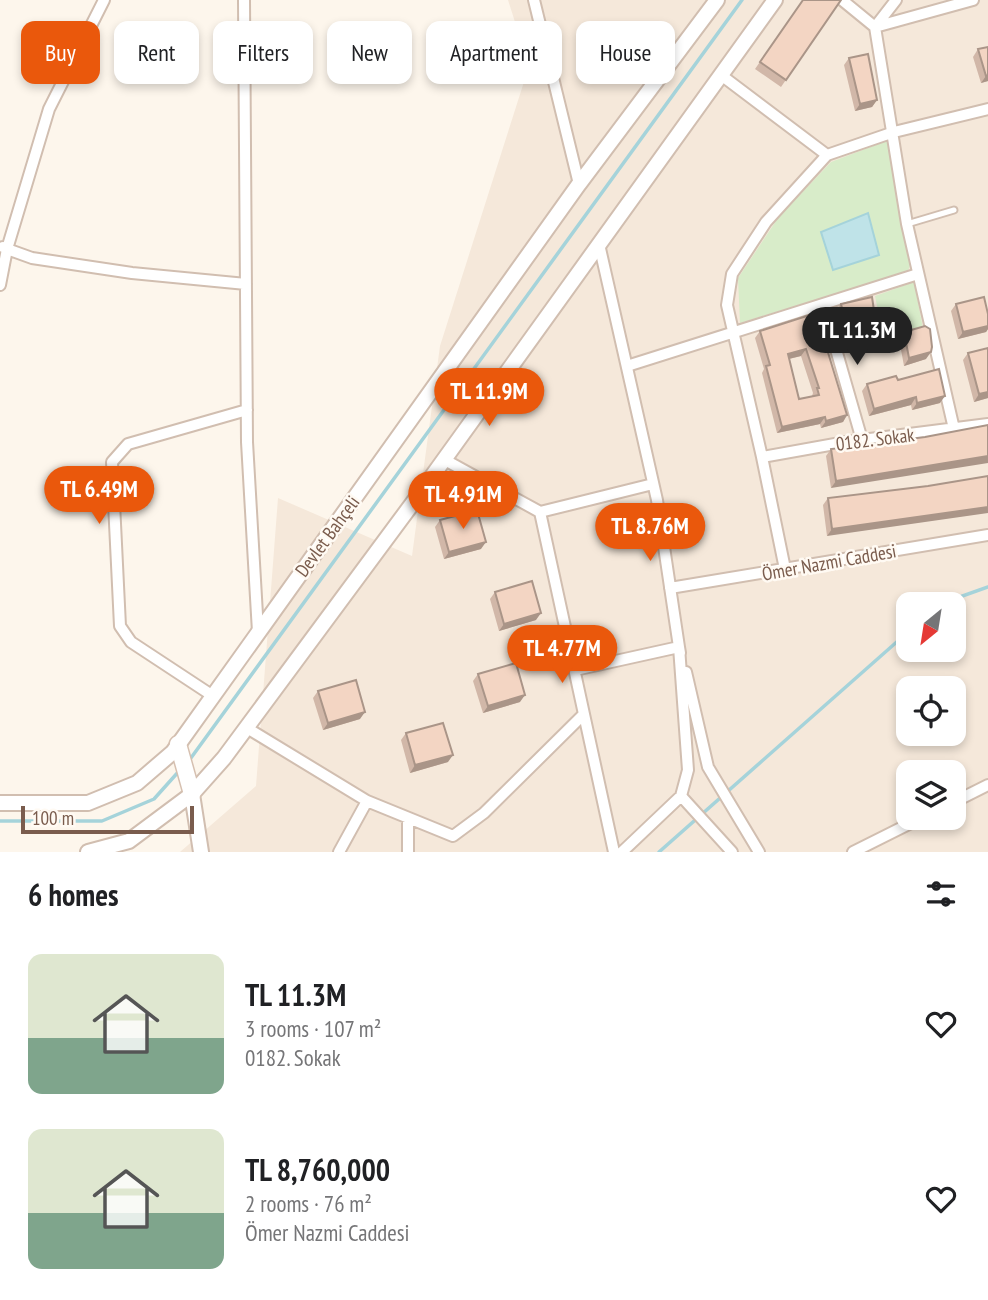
<!DOCTYPE html>
<meta charset="utf-8">
<style>
:root{--surface:#fff;--page:#f2f2f2;--text:#202124;--muted:#757577;--accent:#ea580c}
body{margin:0;font-family:"PT Sans Narrow",sans-serif;background:var(--page);color:var(--text);height:100vh;display:flex;flex-direction:column;font-size:26px;white-space:nowrap}
*{box-sizing:border-box;margin:0}
p{font-size:23px;color:var(--muted)}
.icon{flex:none;width:38px;height:38px;fill:none;stroke:currentColor;stroke-width:2;stroke-linecap:round;stroke-linejoin:round}
.map{position:relative;height:852px;overflow:hidden}
.sheet{display:flex;flex-direction:column;background:var(--surface);flex:1}
.sheet>*{flex:none}
.guide{position:absolute;left:21px;top:21px;width:947px;height:63px;display:flex;gap:14px}
.needle{width:46px;rotate:210deg}
.fabs{position:absolute;left:896px;top:592px;display:grid;gap:14px}
.fabs a{display:grid;place-items:center;width:70px;height:70px;border-radius:14px;background:var(--surface);box-shadow:0 4px 10px #0003;font-size:35px}
.scale{position:absolute;left:21px;bottom:18px;width:173px;box-sizing:border-box;padding-left:7px;border:4px solid #7a5c4d;border-top:0;font-size:19px;line-height:24px;white-space:nowrap;color:#7a5c4d;-webkit-text-stroke:5px #fffaf3;paint-order:stroke}
.price{position:absolute;translate:-50% -60px;padding:0 16px;border-radius:24px;background:var(--accent);color:#fff;font-size:23px;line-height:46px;filter:drop-shadow(0 2px 4px #0008)}
.price::after{content:'';position:absolute;left:50%;top:42px;width:21px;height:16px;margin-left:-10px;background:inherit;clip-path:polygon(0 0,100% 0,50% 100%)}
.price.current{background:#222;color:#fff}
ul{padding:0;list-style:none}
li{display:flex;align-items:center;gap:21px;height:175px;padding:0 28px}
li span{display:grid;place-items:center;flex:none;width:196px;height:140px;border-radius:14px;color:#555}
li>.icon{margin-inline-start:auto}
span .icon{width:84px;height:84px;fill:#fffc;stroke-width:1}
li b{font-size:30px}
h2{display:flex;justify-content:space-between;align-items:center;height:84px;padding:0 28px;font-size:30px}
.pill{padding:0 24px;border-radius:14px;background:var(--surface);box-shadow:0 4px 10px #0003;font-size:24px;line-height:63px}
.pill.current{background:var(--accent);color:#fff}
.map>svg:first-child{display:block}
.residential{fill:#f5e8da;fill-rule:evenodd}
.green{fill:#d8ecc9}
.water{fill:#bfe3e8;stroke:#a5d3da;stroke-width:2}
.lines{fill:none;stroke-linecap:round;stroke-linejoin:round}
.stream{stroke:#a5d3da;stroke-width:3.5}
.service-casing{stroke:#d1beb0;stroke-width:9}
.minor-casing{stroke:#d1beb0;stroke-width:14}
.tertiary-casing{stroke:#d1beb0;stroke-width:18}
.secondary-casing{stroke:#d6c0b0;stroke-width:19}
.service{stroke:#fff;stroke-width:5}
.minor{stroke:#fff;stroke-width:10}
.tertiary{stroke:#fff;stroke-width:14}
.secondary{stroke:#fff;stroke-width:16}
.wall{fill:#d1b7a8;fill-rule:evenodd}
.shaded-wall{fill:#aa9588}
.building{fill:#f3d5c3;stroke:#aa9588;stroke-width:2;fill-rule:evenodd}
.labels{text-anchor:middle;dominant-baseline:central;stroke-width:5;stroke-linejoin:round;paint-order:stroke}
.street-label{font-size:19px;fill:#7a5c4d;stroke:#fffaf3}
</style>
<div class="map">
<svg width="988" height="852" viewBox="0 0 988 852">
<rect width="100%" height="100%" fill="#fdf6ec"/>
<path class="residential" d="M508 0H988V852H180L256 786 278 498 412 556 440 346 529 66ZM908 604H954V649H908ZM908 688H954V733H908ZM908 772H954V817H908Z"/>
<path class="green" d="M889 140 895 190 911 263 908 271 740 323 738 278 778 218 831 162Z
M914 282 923 328 883 336 875 296Z"/>
<path class="water" d="M868 213 879 255 833 270 821 232Z"/>
<g class="lines">
<path class="stream" d="M940 604 988 587
M188 762 742 0
M0 821H102L154 799 180 770
M659 852 908 632"/>
<defs>
<path id="service" d="M907 224 954 210"/>
<path id="minor" d="M244 0 247 442 258 632
M534 0 579 184
M842 0 875 27 907 224 954 429
M875 27 973 0
M875 27 896 0
M721 75 827 155
M599 244 657 500 679 647 688 770 681 796 732 852
M3 247 7 249 49 109 104 0
M0 285 7 249 32 258 132 273 246 284
M823 304 862 440
M627 366 918 274
M762 457 846 442 988 424
M445 460 540 512 653 484
M540 512 614 852
M785 569 762 457 727 305 732 274 766 222 827 155 894 132 988 109
M670 588 988 535
M575 670 679 647 680 653
M686 672 708 767 759 852
M213 696 131 642 120 626 112 462 128 444 247 410
M247 728 367 801 453 836 484 813 584 714
M954 802 988 785
M339 852 367 801
M408 852V819
M622 852 681 796
M853 852 923 817"/>
<path id="tertiary" d="M0 803H88L137 783 173 752 579 184 717 0
M88 852 129 841 192 794
M201 852 192 794 224 758 415 500 775 0"/>
<path id="secondary" d="M178 744 192 794"/>
</defs>
<use href="#service" class="service-casing"/>
<use href="#minor" class="minor-casing"/>
<use href="#tertiary" class="tertiary-casing"/>
<use href="#secondary" class="secondary-casing"/>
<use href="#service" class="service"/>
<use href="#minor" class="minor"/>
<use href="#tertiary" class="tertiary"/>
<use href="#secondary" class="secondary"/>
</g>
<path class="wall" d="M803 0H841L781 87 755 69Z
M978 49 988 81 981 83 973 57Z
M849 58 877 100 872 107 855 111 844 65Z
M841 304 871 332 843 340 836 311Z
M956 304 988 314V329L986 332 958 339 951 311Z
M816 313 847 415 843 422 821 428 820 424 777 433 762 373 764 369 755 338 760 331ZM801 356 813 393 812 396 799 399 789 359Z
M904 332 926 359 904 366 899 339Z
M988 348V398L974 402 963 360 968 353Z
M898 380 940 403 912 410 911 405 869 416 862 391 867 384Z
M925 437 831 488 826 456 831 449Z
M928 486 827 536 823 505 828 498Z
M440 520 481 549 444 559 435 527Z
M495 592 536 620 499 631 490 599Z
M478 674 520 702 483 713 473 681Z
M318 691 360 719 323 730 313 698Z
M406 733 448 762 410 773 401 740Z"/>
<path class="shaded-wall" d="M988 75V81L981 83 986 76Z
M877 100 872 107 855 111 860 104Z
M876 324 871 332 843 340 848 333Z
M988 326V329L986 332 958 339 963 332Z
M806 349 801 356 784 360 788 354Z
M931 352 926 359 904 366 909 358Z
M988 392V398L974 402 979 394Z
M945 396 940 403 912 410 917 403Z
M916 397 911 405 869 416 874 409Z
M847 415 843 422 821 428 826 421Z
M825 417 820 424 777 433 782 427Z
M988 456V463L831 488 836 481Z
M988 507V513L827 536 832 529Z
M486 542 481 549 444 559 449 552Z
M541 613 536 620 499 631 504 624Z
M525 695 520 702 483 713 488 706Z
M365 712 360 719 323 730 328 723Z
M453 755 448 762 410 773 415 765Z"/>
<path class="building" d="M803 0H841L786 80 760 62Z
M988 47V75L986 76 978 49Z
M868 54 877 100 860 104 849 58Z
M872 297 876 324 848 333 841 304Z
M984 297 988 314V326L963 332 956 304Z
M816 313 847 415 826 421 825 417 782 427 766 366 770 365 760 331ZM806 349 819 388H817L819 395 799 399 788 354Z
M925 326 930 329 932 347 931 352 909 358 904 332Z
M988 348V392L979 394 968 353Z
M939 369 945 396 917 403 916 397 874 409 867 384 896 376 898 380Z
M988 425V456L836 481 831 449 925 437Z
M988 476V507L832 529 828 498 928 486Z
M477 510 486 542 449 552 440 520Z
M532 581 541 613 504 624 495 592Z
M516 663 525 695 488 706 478 674Z
M356 680 365 712 328 723 318 691Z
M443 723 453 755 415 765 406 733Z"/>
<g class="labels">
<g class="street-label">
<text transform="translate(875 439) rotate(-7)">0182. Sokak</text>
<text transform="translate(327 536) rotate(-54)">Devlet Bahçeli</text>
<text transform="translate(829 562) rotate(-10)">Ömer Nazmi Caddesi</text>
</g>
</g>
</svg>
<div class="fabs">
<a><svg class="needle" viewBox="-14 -14 28 28"><path d="M0-13l5 13h-10z" fill="#e53935"/><path d="M0 13l5-13h-10z" fill="#757577"/></svg></a>
<a><svg class="icon" aria-label="locate" viewBox="0 0 24 24"><circle cx="12" cy="12" r="6"/><path d="M12 2v4M12 18v4M2 12h4M18 12h4"/></svg></a>
<a><svg class="icon" aria-label="layers" viewBox="0 0 24 24"><path d="M12 4l9 5-9 5-9-5zM3 14l9 5 9-5"/></svg></a>
</div>
<div class="scale">100 m</div>
<b class="price current" style="left:857px;top:367px">TL 11.3M</b>
<b class="price" style="left:489px;top:428px">TL 11.9M</b>
<b class="price" style="left:99px;top:526px">TL 6.49M</b>
<b class="price" style="left:463px;top:531px">TL 4.91M</b>
<b class="price" style="left:650px;top:563px">TL 8.76M</b>
<b class="price" style="left:562px;top:685px">TL 4.77M</b>
<div class="guide">
<a class="pill current">Buy</a>
<a class="pill">Rent</a>
<a class="pill">Filters</a>
<a class="pill">New</a>
<a class="pill">Apartment</a>
<a class="pill">House</a>
</div>
</div>
<section class="sheet">
<h2>6 homes<svg class="icon" aria-label="filters" viewBox="0 0 24 24"><path d="M4 7h16M4 17h16"/><circle cx="9" cy="7" r="2"/><circle cx="15" cy="17" r="2"/></svg></h2>
<ul>
<li><span style="background:linear-gradient(#dfe7d0 60%,#7fa58c 0)"><svg class="icon" aria-label="home" viewBox="0 0 24 24"><path d="M3 11l9-7 9 7M6 9v11h12V9"/></svg></span><div><b>TL 11.3M</b><p>3 rooms · 107 m²</p><p>0182. Sokak</p></div><svg class="icon" aria-label="heart" viewBox="0 0 24 24"><path d="M12 20l-8-8c-3-5 5-10 8-4 3-6 11-1 8 4z"/></svg></li>
<li><span style="background:linear-gradient(#dfe7d0 60%,#7fa58c 0)"><svg class="icon" aria-label="home" viewBox="0 0 24 24"><path d="M3 11l9-7 9 7M6 9v11h12V9"/></svg></span><div><b>TL 8,760,000</b><p>2 rooms · 76 m²</p><p>Ömer Nazmi Caddesi</p></div><svg class="icon" aria-label="heart" viewBox="0 0 24 24"><path d="M12 20l-8-8c-3-5 5-10 8-4 3-6 11-1 8 4z"/></svg></li>
</ul>
</section>
